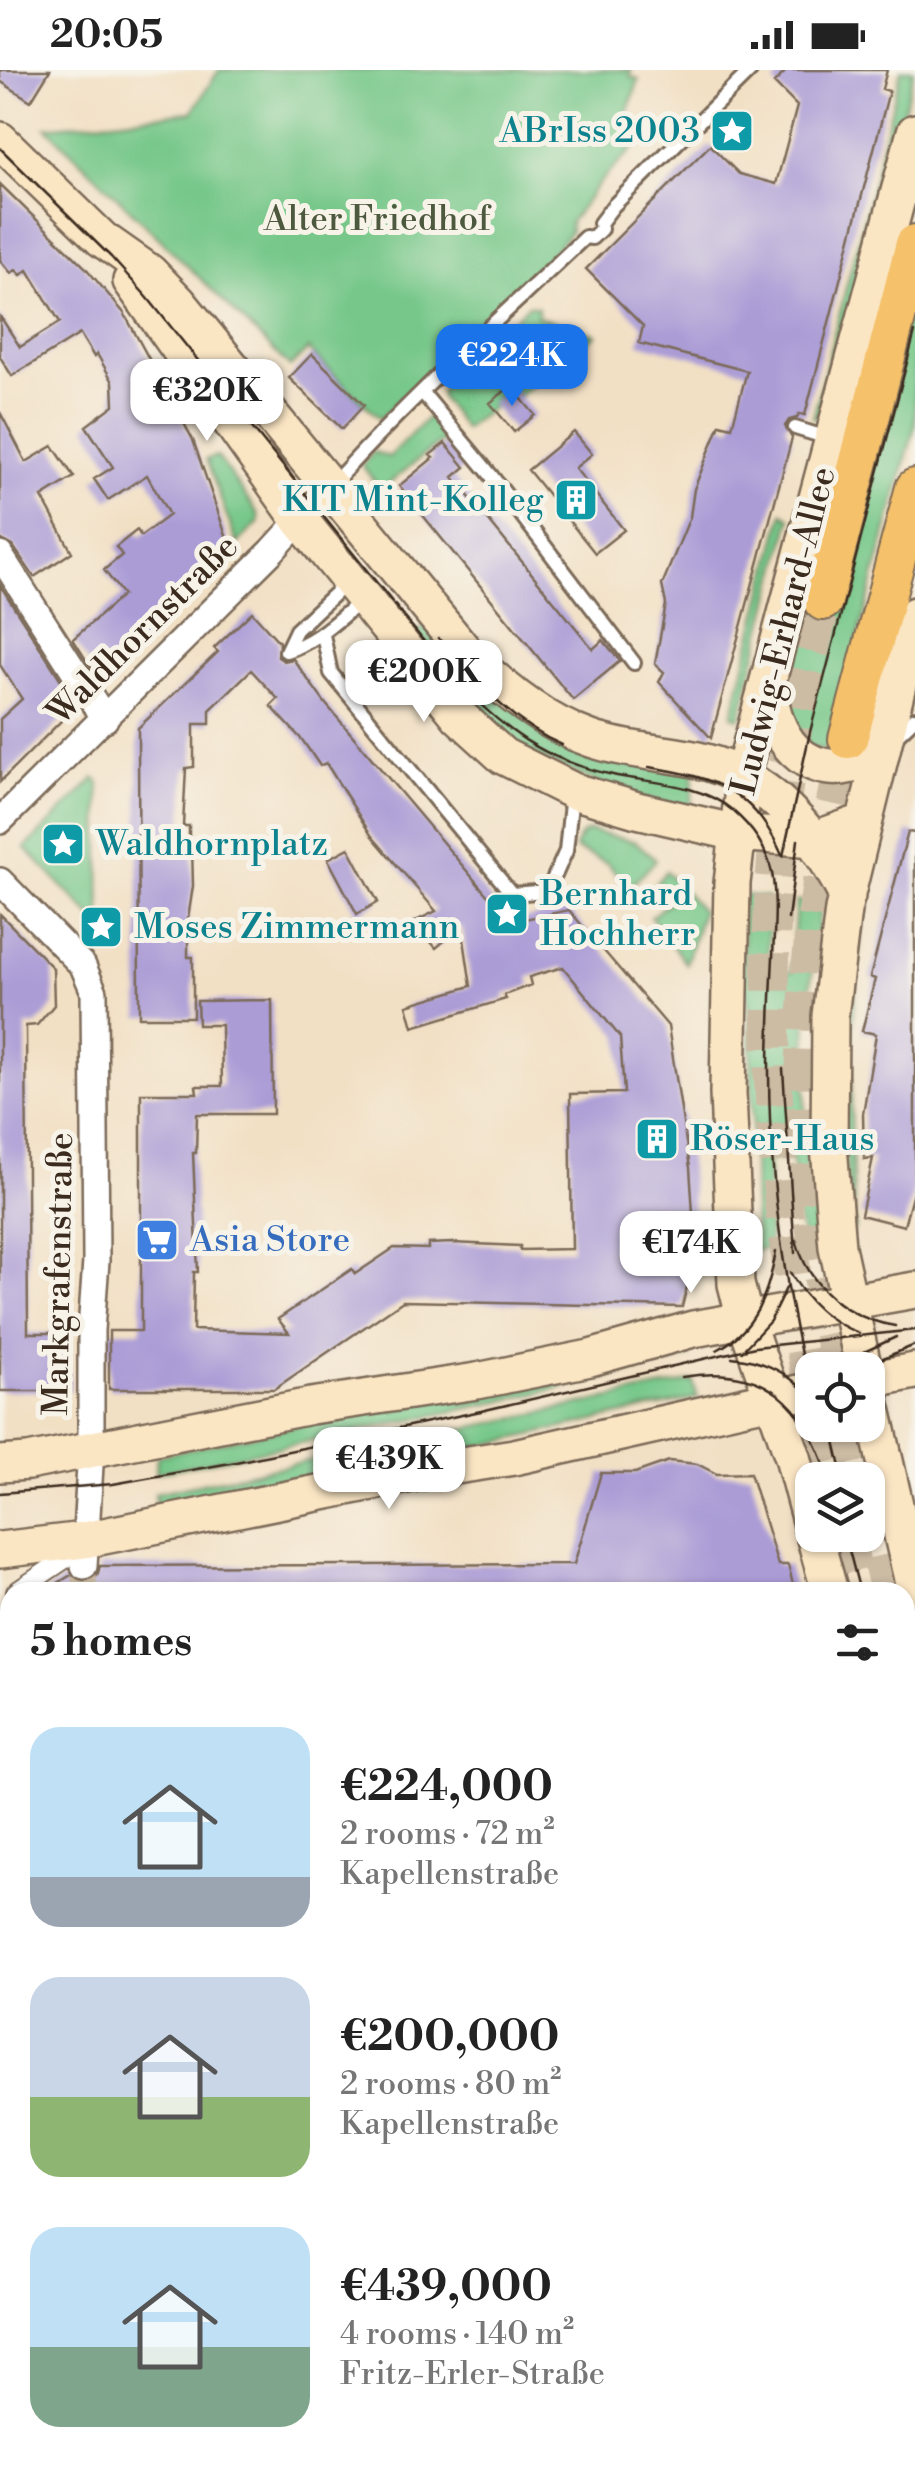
<!DOCTYPE html>
<meta charset="utf-8">
<style>
:root{--surface:#fff;--page:#f2f2f2;--text:#222;--muted:#767676;--accent:#1a73e8}
body{margin:0;font-family:"Libre Bodoni",serif;background:var(--page);color:var(--text);height:100vh;display:flex;flex-direction:column;font-size:38px;white-space:nowrap}
*{box-sizing:border-box;margin:0}
p{font-size:32px;color:var(--muted)}
.icon{flex:none;width:55px;height:55px;fill:none;stroke:currentColor;stroke-width:2;stroke-linecap:round;stroke-linejoin:round}
.map{position:relative;flex:1;overflow:hidden}
.panel{position:absolute;left:0px;top:1512px;width:915px;height:892px;display:flex;flex-direction:column;background:var(--surface);border-radius:30px 30px 0 0;box-shadow:0 2px 8px #0004}
.panel>*{flex:none}
.controls{position:absolute;left:795px;top:1282px;display:grid;gap:20px}
.controls a{display:grid;place-items:center;width:90px;height:90px;border-radius:20px;background:var(--surface);box-shadow:0 2px 8px #0004;font-size:50px}
.price{position:absolute;translate:-50% -85px;padding:0 22px;border-radius:20px;background:#fff;color:#222;font-size:32px;line-height:65px;filter:drop-shadow(0 2px 5px #0008)}
.price::after{content:'';position:absolute;left:50%;top:60px;width:30px;height:22px;margin-left:-15px;background:inherit;clip-path:polygon(0 0,100% 0,50% 100%)}
.price.active{background:var(--accent);color:#fff}
ul{padding:0;list-style:none}
li{display:flex;align-items:center;gap:30px;height:250px;padding:0 30px}
li span{display:grid;place-items:center;flex:none;width:280px;height:200px;border-radius:30px;color:#555}
li>.icon{margin-inline-start:auto}
span .icon{width:120px;height:120px;fill:#fffc;stroke-width:1}
li b{font-size:42px}
h2{display:flex;justify-content:space-between;align-items:center;height:120px;padding:0 30px;font-size:42px}
.status{display:flex;justify-content:space-between;align-items:center;height:70px;padding:0 50px;background:var(--surface);direction:ltr}
.status svg{height:28px;fill:currentColor}
.map>svg:first-child{display:block}
.green{fill:#76c789;stroke:#587854;stroke-width:2.5}
.building{fill:#ab9cd6}
.lines{fill:none;stroke-linecap:round;stroke-linejoin:round}
.minor-tunnel{stroke:#cdbca4;stroke-width:25;stroke-dasharray:25 12;stroke-linecap:butt}
.primary-tunnel{stroke:#cdbca4;stroke-width:38;stroke-dasharray:38 19;stroke-linecap:butt}
.service-casing{stroke:#7b6a58;stroke-width:18}
.pedestrian-casing{stroke:#7b6a58;stroke-width:22}
.minor-casing{stroke:#7b6a58;stroke-width:30}
.secondary-casing{stroke:#7b6a58;stroke-width:40}
.primary-casing{stroke:#7b6a58;stroke-width:42}
.service{stroke:#fff;stroke-width:12}
.pedestrian{stroke:#fff;stroke-width:18}
.minor{stroke:#fff;stroke-width:25}
.secondary{stroke:#fbe6c4;stroke-width:35}
.primary{stroke:#f5c16b;stroke-width:38}
.tram{stroke:#3b2a1e;stroke-width:2.5}
.labels{text-anchor:middle;dominant-baseline:central;stroke-width:10;stroke-linejoin:round;paint-order:stroke}
.culture-label{font-size:35px;fill:#0d838f;stroke:#f7f3e8;text-anchor:start}
.park-label{font-size:35px;fill:#4d593e;stroke:#f7f3e8}
.street-label{font-size:35px;fill:#3b2a1e;stroke:#f7f3e8}
.shop-label{font-size:35px;fill:#366cbe;stroke:#f7f3e8;text-anchor:start}
</style>
<div class="status"><b>20:05</b><svg viewBox="0 0 49 12"><path d="M0 12V9h3v3zM5 12V6h3v6zM10 12V3h3v9zM15 12V0h3v12zM26 1h20v11H26zM47 4h2v5h-2z"/></svg></div>
<div class="map">
<svg width="915" height="2404" viewBox="0 0 915 2404">
<rect width="100%" height="100%" fill="#f7f3e8"/>
<filter id="ink" filterUnits="userSpaceOnUse"><feTurbulence type="fractalNoise" baseFrequency=".01" numOctaves="2"/><feDisplacementMap in="SourceGraphic" scale="20" xChannelSelector="R" yChannelSelector="G"/><feConvolveMatrix kernelMatrix="1 2 1 2 8 2 1 2 1" color-interpolation-filters="sRGB"/></filter>
<filter id="wash" filterUnits="userSpaceOnUse"><feTurbulence type="fractalNoise" baseFrequency=".0048" numOctaves="4" result="noise"/><feDisplacementMap in="SourceGraphic" scale="40" xChannelSelector="R" yChannelSelector="G"/><feGaussianBlur stdDeviation="2.25" result="paint"/><feColorMatrix in="noise" values="0 0 0 0 0 0 0 0 0 0 0 0 0 0 0 0 0 1.4 0 .05"/><feComposite in="paint" operator="in"/></filter>
<g filter="url(#wash)">
<rect width="100%" height="100%" fill="#f2e0c5"/>
<path class="green" d="M219 0H631L630 6 639 10 626 46 645 67 605 107 570 152V162L542 196 380 349 308 279 290 297 46 57 192 42Z
M901 0H914L844 269 818 346 813 348Z
M915 221V355L832 666 858 685 811 678 790 649 787 633 798 583V532Z
M528 235 538 237V247L596 265 519 326 510 316 491 333 493 337 464 359 441 328 440 322Z
M432 343 450 364 381 420 362 395 374 382 389 387Z
M217 386 258 444 259 452 237 474 206 389Z
M783 443 791 448 740 648 732 646Z
M432 550 482 610 694 698 691 740 630 726 505 673 411 567Z
M95 708 99 712 101 845 95 850 25 778Z
M590 761 636 772 656 790 629 818 607 793 575 779C577 770 580 763 590 761Z
M666 801 702 841 686 894 651 847 670 831 656 813Z
M743 825 768 828V901L791 902 796 831 821 833 807 945 805 1060 808 1111 823 1169 804 1173 797 1147 792 1089 768 1090 769 1178 755 1181 750 942 743 908Z
M856 843 863 847C848 951 850 1054 855 1159L851 1162 841 1032Z
M687 1271 689 1286 669 1293 502 1331 156 1403 157 1386Z
M693 1311 697 1328 422 1389 157 1441 155 1423Z"/>
<g id="blocks">
<path class="building" d="M0 0H50L31 31 0 11Z
M787 0H887L882 19 889 21 805 345 799 344 797 348 789 350 785 356 792 368 711 668 659 612 664 602 655 594 666 534 662 515 690 447 694 419 720 354 732 357 747 301 639 273 643 256 586 199 710 75 739 104 776 114 797 36 774 13Z
M0 114 85 197 124 243 193 370 230 477 229 484 103 611 100 612 73 569 123 525 104 500 122 485 116 477 137 460 141 466 169 445 147 405 108 430 94 409 113 397 86 356 114 335 113 312 97 284 94 287 80 264 12 306 0 287V246L20 277 60 252 28 200 21 205 16 200 11 203 0 190Z
M312 284 364 335 342 359 289 308Z
M511 316 535 345 514 362 490 333Z
M0 342 26 392 53 376 74 407 42 427 72 482 34 507 13 476 0 469Z
M574 362 592 384 575 398 624 460 595 483 528 400Z
M445 373 465 397 453 407 593 579 603 570 620 591 573 630 399 416 433 388 430 385Z
M0 515 77 635 0 712V649L22 629 0 595Z
M252 542 279 572 278 587 284 591 293 589 325 633 510 852 569 840 668 956 690 1098 694 1158 692 1196 682 1237 403 1231 274 1319H109V1261H141V1023H197L196 1016H222L221 955H198L197 931 272 930 273 1044H197L196 1083H193L198 1202H194L193 1260 289 1263 278 1249 352 1199 355 1204 394 1178 428 1179V1174L452 1173 520 1176V1180L572 1179 570 1024 624 1023 620 967 563 897 529 907 531 915 504 925 506 929 413 957 407 935 471 916 462 856 436 878 414 852 436 841 371 765 326 693 320 696 303 671 271 636 278 629 251 600 210 640V654H194V697L186 698 183 756H189V775H192L193 816 188 849V887H193V947H139L138 658 218 582 214 578Z
M908 762 915 763V1115L904 1156 861 1145 873 1088 864 1089 863 1044 876 964 862 961 875 909 870 907Z
M349 778 378 832 357 844 328 789Z
M0 844 53 898 54 935 37 955 26 956 28 1263H70V1321H0Z
M669 1391 697 1394 717 1404 750 1403 778 1495H788L795 1522H44L71 1505 82 1512 90 1511 97 1506 100 1496 574 1494 601 1403H635Z"/>
</g>
</g>
<g filter="url(#ink)">
<use href="#blocks" fill-opacity="0" stroke="#7b6a58" stroke-width="2.5"/>
<g class="lines">
<path class="minor-tunnel" d="M84 1496V1522"/>
<path class="primary-tunnel" d="M840 1300C826 1230 812 1159 807 1088 797 947 818 807 848 669
M812 1317C761 1058 749 787 823 531
M820 1355 832 1410
M851 1355 863 1410
M868 1430 889 1522
M845 1465 858 1522
M905 1589 915 1632
M905 1722 915 1765"/>
<defs>
<path id="service" d="M422 322 490 404 634 593
M795 358 831 369
M333 414C411 326 501 248 585 167L592 168 601 159 600 153 613 136 751 0
M347 512 296 560 286 581C318 571 337 550 362 530
M323 565 331 603 512 824 548 821 566 781 572 724
M894 668 915 648"/>
<path id="pedestrian" d="M16 1522 65 1489 80 1473"/>
<path id="minor" d="M0 485 105 649
M0 751 272 481 332 415
M0 811 83 896 94 922 96 1191 91 1260V1379L84 1496
M0 2129 10 2125
M340 2395 343 2404"/>
<path id="secondary" d="M0 70 102 169 149 202 179 233 470 588C506 621 544 653 591 669 625 681 663 682 698 690 769 706 816 764 847 826
M131 211 301 451 459 646 503 686 573 721 637 740 737 763 815 769 863 752
M769 619C771 630 772 642 776 651 795 700 841 711 881 680
M864 1300 837 1177 829 1076 830 946 843 840 915 545
M868 1310 915 1301
M868 1317 915 1522
M0 1394 28 1392 311 1336 477 1311 590 1288 693 1259 915 1220
M812 1459 793 1387 745 1249 736 1214 728 1023 732 813 746 693 915 62
M814 1465 830 1522
M0 1480 84 1470 437 1399 514 1387 812 1320
M905 1811 915 1849"/>
<path id="primary" d="M823 531 915 174
M848 669 915 418"/>
</defs>
<use href="#service" class="service-casing"/>
<use href="#pedestrian" class="pedestrian-casing"/>
<use href="#minor" class="minor-casing"/>
<use href="#secondary" class="secondary-casing"/>
<use href="#primary" class="primary-casing"/>
<use href="#service" class="service"/>
<use href="#pedestrian" class="pedestrian"/>
<use href="#minor" class="minor"/>
<use href="#secondary" class="secondary"/>
<use href="#primary" class="primary"/>
<path class="tram" d="M0 78 111 187 147 227 451 605C502 659 543 691 617 706 655 713 701 714 732 740 752 757 767 778 772 803 777 831 774 859 773 887 771 925 769 963 769 1001 769 1114 785 1223 812 1332
M438 568C475 609 510 653 562 675
M649 697C714 707 754 720 782 785
M783 786 810 662 915 262
M788 849 798 770
M783 999 795 1183
M796 1170C809 1218 847 1248 895 1256
M790 1202C806 1231 828 1252 859 1263
M717 1280C756 1260 768 1223 776 1182
M742 1281 770 1251 787 1216
M732 1287C762 1290 790 1303 810 1327
M847 1300 860 1284 896 1267
M868 1302 881 1289 915 1275
M682 1307C766 1293 805 1333 830 1410
M831 1355 844 1410
M0 1423 113 1414 236 1392 481 1341 755 1277 915 1260
M845 1465 860 1522
M905 1659 915 1700
M905 1706 915 1748"/>
</g>
</g>
<defs>
<symbol id="sight-square" viewBox="-11 -11 22 22"><rect x="-9" y="-9" width="18" height="18" rx="4" fill="#0f9aa8" stroke="#f7f3e8"/><path d="M0-6L1.8-2.2L6-1.7L2.9 1.2L3.7 5.4L0 3.3L-3.7 5.4L-2.9 1.2L-6-1.7L-1.8-2.2Z" fill="#fff"/></symbol>
<symbol id="building-square" viewBox="-11 -11 22 22"><rect x="-9" y="-9" width="18" height="18" rx="4" fill="#0f9aa8" stroke="#f7f3e8"/><path d="M-4-6H4V6H1V3H-1V6H-4ZM-2.5-4.3h1.7v1.8h-1.7ZM.8-4.3h1.7v1.8H.8ZM-2.5-1h1.7V.8h-1.7ZM.8-1h1.7V.8H.8Z" fill="#fff"/></symbol>
<symbol id="supermarket-square" viewBox="-11 -11 22 22"><rect x="-9" y="-9" width="18" height="18" rx="4" fill="#3f7fe0" stroke="#f7f3e8"/><path d="M-6-5.5h2.5l.6 2H6L4.5 2H-2.5L-4.4-4H-6ZM-1.5 3.2a1.3 1.3 0 1 0 .1 0ZM3 3.2a1.3 1.3 0 1 0 .1 0Z" fill="#fff"/></symbol>
</defs>
<g fill-rule="evenodd">
<use href="#sight-square" x="707" y="36" width="50" height="50"/>
<use href="#building-square" x="551" y="405" width="50" height="50"/>
<use href="#sight-square" x="38" y="749" width="50" height="50"/>
<use href="#sight-square" x="482" y="819" width="50" height="50"/>
<use href="#sight-square" x="76" y="832" width="50" height="50"/>
<use href="#building-square" x="632" y="1044" width="50" height="50"/>
<use href="#supermarket-square" x="132" y="1145" width="50" height="50"/>
</g>
<g class="labels">
<g class="culture-label">
<text x="700" y="61" text-anchor="end">ABrIss 2003</text>
<text x="544" y="430" text-anchor="end">KIT Mint-Kolleg</text>
<text x="96" y="774">Waldhornplatz</text>
<text x="540" y="824">Bernhard<tspan x="540" dy="40">Hochherr</tspan></text>
<text x="134" y="857">Moses Zimmermann</text>
<text x="690" y="1069">Röser-Haus</text>
</g>
<g class="park-label">
<text x="377" y="149">Alter Friedhof</text>
</g>
<g class="street-label">
<text transform="translate(143 560) rotate(-45)">Waldhornstraße</text>
<text transform="translate(784 561) rotate(-76)">Ludwig-Erhard-Allee</text>
<text transform="translate(59 1204) rotate(-89)">Markgrafenstraße</text>
</g>
<g class="shop-label">
<text x="190" y="1170">Asia Store</text>
</g>
</g>
</svg>
<div class="controls">
<a><svg class="icon" aria-label="locate" viewBox="0 0 24 24"><circle cx="12" cy="12" r="6"/><path d="M12 2v4M12 18v4M2 12h4M18 12h4"/></svg></a>
<a><svg class="icon" aria-label="layers" viewBox="0 0 24 24"><path d="M12 4l9 5-9 5-9-5zM3 14l9 5 9-5"/></svg></a>
</div>
<b class="price active" style="left:512px;top:339px">€224K</b>
<b class="price" style="left:207px;top:374px">€320K</b>
<b class="price" style="left:424px;top:655px">€200K</b>
<b class="price" style="left:691px;top:1226px">€174K</b>
<b class="price" style="left:389px;top:1442px">€439K</b>
<section class="panel">
<h2>5 homes<svg class="icon" aria-label="filters" viewBox="0 0 24 24"><path d="M4 7h16M4 17h16"/><circle cx="9" cy="7" r="2"/><circle cx="15" cy="17" r="2"/></svg></h2>
<ul>
<li><span style="background:linear-gradient(#bfe0f5 75%,#9aa5b1 0)"><svg class="icon" aria-label="home" viewBox="0 0 24 24"><path d="M3 11l9-7 9 7M6 9v11h12V9"/></svg></span><div><b>€224,000</b><p>2 rooms · 72 m²</p><p>Kapellenstraße</p></div></li>
<li><span style="background:linear-gradient(#c9d6e8 60%,#8fb573 0)"><svg class="icon" aria-label="home" viewBox="0 0 24 24"><path d="M3 11l9-7 9 7M6 9v11h12V9"/></svg></span><div><b>€200,000</b><p>2 rooms · 80 m²</p><p>Kapellenstraße</p></div></li>
<li><span style="background:linear-gradient(#bfe0f5 60%,#7fa58c 0)"><svg class="icon" aria-label="home" viewBox="0 0 24 24"><path d="M3 11l9-7 9 7M6 9v11h12V9"/></svg></span><div><b>€439,000</b><p>4 rooms · 140 m²</p><p>Fritz-Erler-Straße</p></div></li>
</ul>
</section>
</div>
